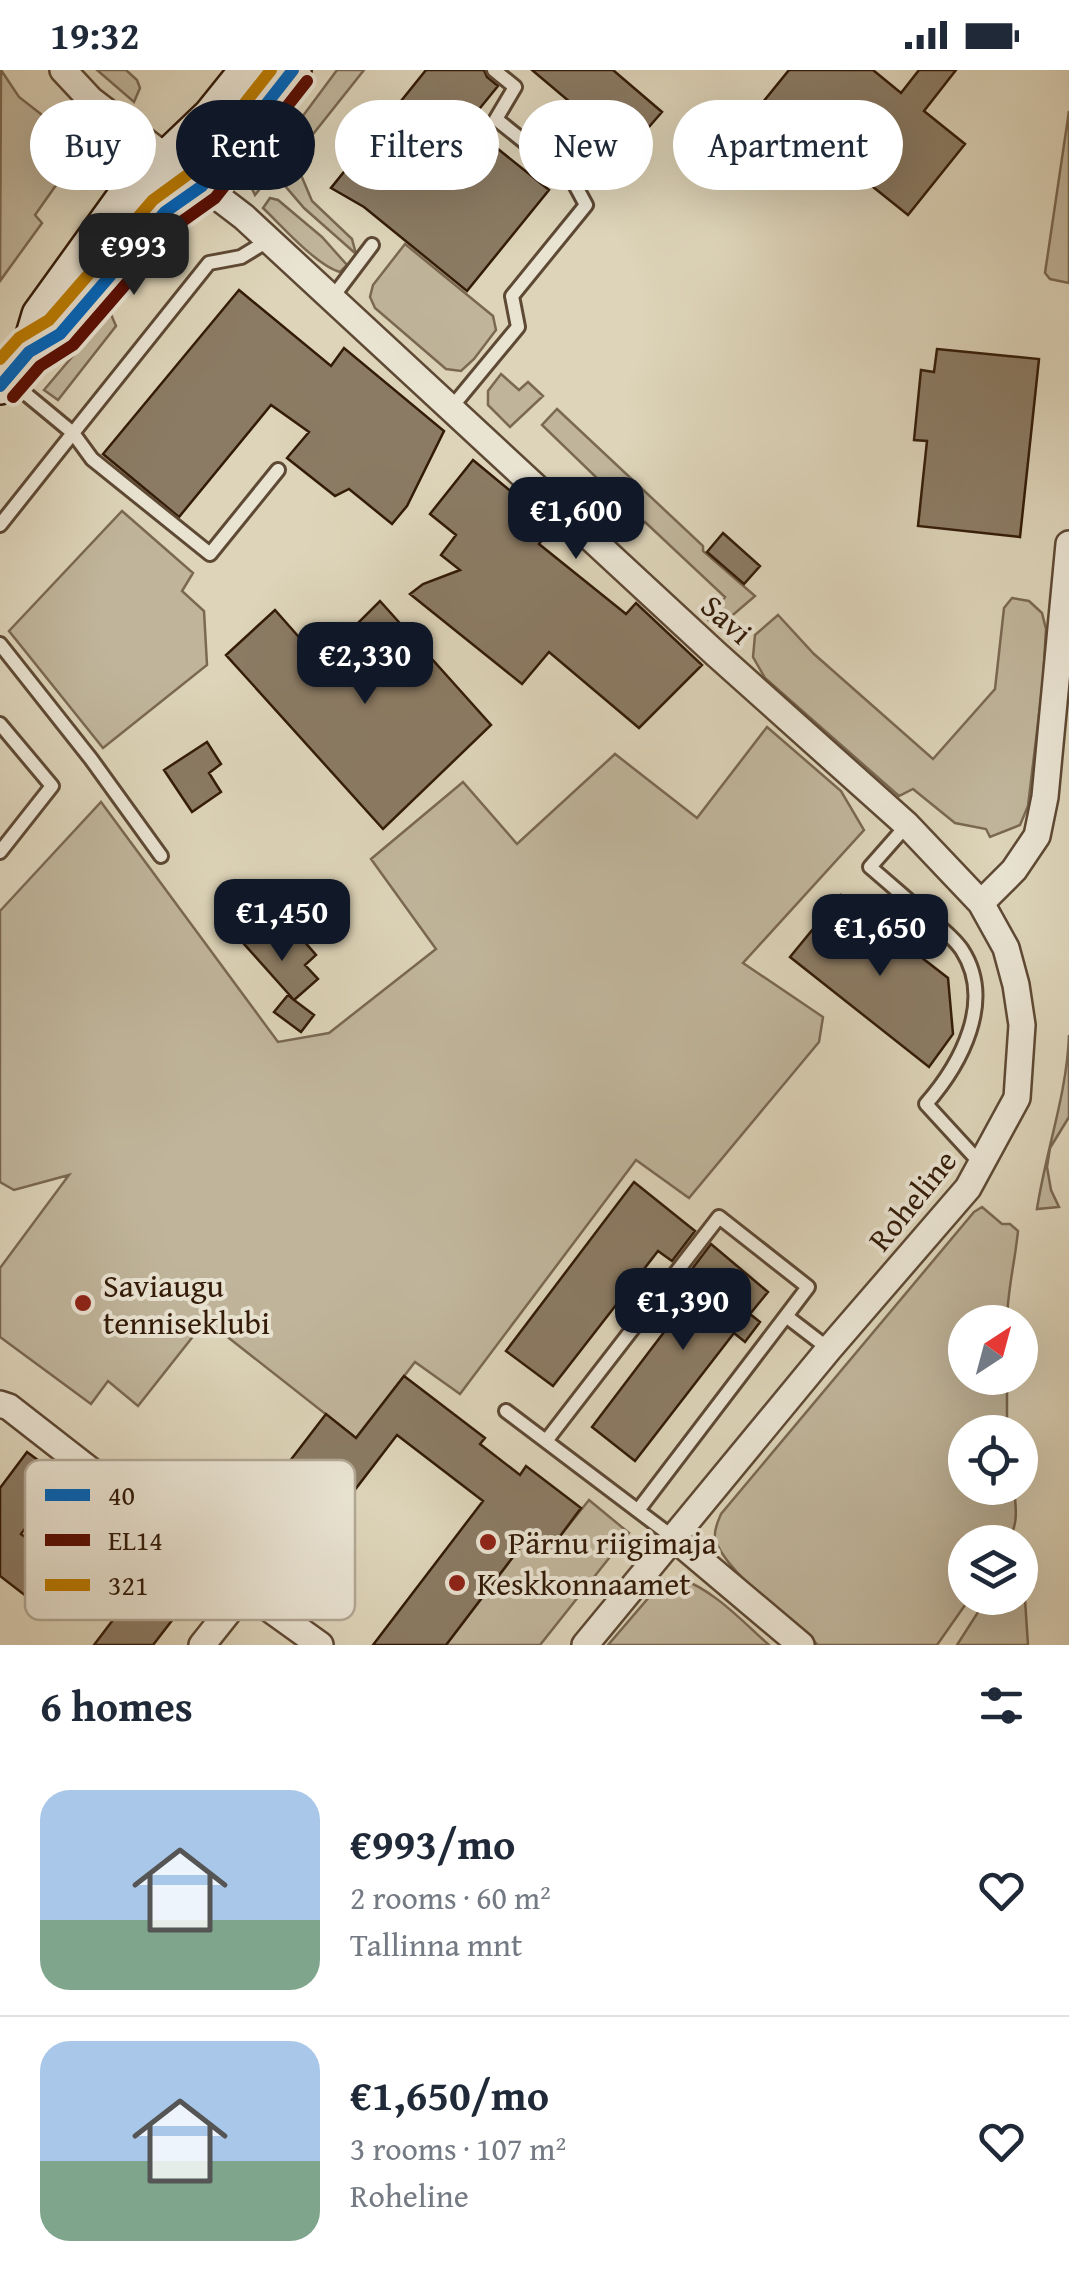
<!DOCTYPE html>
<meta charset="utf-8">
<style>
:root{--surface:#fff;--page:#f2f2f3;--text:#1f2937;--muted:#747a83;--line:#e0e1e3;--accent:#111827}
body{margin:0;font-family:"Gentium Book Plus",serif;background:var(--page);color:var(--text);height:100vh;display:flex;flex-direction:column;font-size:38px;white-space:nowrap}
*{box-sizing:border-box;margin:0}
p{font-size:32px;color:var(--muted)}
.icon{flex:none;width:55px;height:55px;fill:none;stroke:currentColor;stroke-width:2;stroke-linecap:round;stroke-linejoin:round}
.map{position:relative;height:1575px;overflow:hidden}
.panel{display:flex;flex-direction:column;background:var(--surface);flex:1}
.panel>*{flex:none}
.hud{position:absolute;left:30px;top:30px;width:1010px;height:90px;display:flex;gap:20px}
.needle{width:65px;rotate:36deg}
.buttons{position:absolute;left:948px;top:1235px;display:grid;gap:20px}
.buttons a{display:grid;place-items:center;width:90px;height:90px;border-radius:50%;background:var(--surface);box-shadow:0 10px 40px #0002;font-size:50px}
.price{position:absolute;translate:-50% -85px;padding:0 22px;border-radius:20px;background:var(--accent);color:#fff;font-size:32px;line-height:65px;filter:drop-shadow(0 2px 5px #0008)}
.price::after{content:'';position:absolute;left:50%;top:60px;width:30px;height:22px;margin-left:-15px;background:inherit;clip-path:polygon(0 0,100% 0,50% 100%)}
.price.on{background:#222;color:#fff}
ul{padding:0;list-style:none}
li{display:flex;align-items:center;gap:30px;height:250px;padding:0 40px}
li+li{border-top:2px solid var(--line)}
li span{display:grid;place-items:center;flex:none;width:280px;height:200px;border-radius:30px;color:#555}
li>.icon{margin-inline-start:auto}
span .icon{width:120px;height:120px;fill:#fffc;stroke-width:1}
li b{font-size:42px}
h2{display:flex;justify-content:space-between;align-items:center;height:120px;padding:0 40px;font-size:42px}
.pill{padding:0 35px;border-radius:45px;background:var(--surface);box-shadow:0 10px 40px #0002;font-size:35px;line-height:90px}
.pill.on{background:var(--accent);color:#fff}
.status{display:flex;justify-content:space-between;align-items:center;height:70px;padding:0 50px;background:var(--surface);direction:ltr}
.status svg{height:28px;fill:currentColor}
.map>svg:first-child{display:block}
.green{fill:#c0b59b;stroke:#7a6852;stroke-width:2.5}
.building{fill:#8b7b64;stroke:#331b08;stroke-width:2.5}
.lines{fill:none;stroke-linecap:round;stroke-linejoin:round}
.service-casing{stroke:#5e4934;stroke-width:18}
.minor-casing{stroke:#5e4934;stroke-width:30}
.secondary-casing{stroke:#331b08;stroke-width:40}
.service{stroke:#e9e3d2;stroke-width:12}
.minor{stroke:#e9e3d2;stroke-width:25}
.secondary{stroke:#e9e3d2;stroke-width:35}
.bus-1-casing{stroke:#e9e3d2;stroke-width:20}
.bus-2-casing{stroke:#e9e3d2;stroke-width:20}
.bus-3-casing{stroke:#e9e3d2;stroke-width:20}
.bus-1{stroke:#0065bd;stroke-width:12}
.bus-2{stroke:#5a0e03;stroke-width:12}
.bus-3{stroke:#bc7c02;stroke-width:12}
.poi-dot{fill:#8f2418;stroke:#e9e3d2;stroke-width:4}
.labels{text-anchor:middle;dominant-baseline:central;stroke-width:8;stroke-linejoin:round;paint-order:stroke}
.street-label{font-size:32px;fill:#331b08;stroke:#e9e3d2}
.poi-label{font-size:32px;fill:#331b08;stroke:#e9e3d2;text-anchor:start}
.key{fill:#e9e3d2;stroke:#b2a795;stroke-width:2.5}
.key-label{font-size:28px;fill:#331b08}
</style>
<div class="status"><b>19:32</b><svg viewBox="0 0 49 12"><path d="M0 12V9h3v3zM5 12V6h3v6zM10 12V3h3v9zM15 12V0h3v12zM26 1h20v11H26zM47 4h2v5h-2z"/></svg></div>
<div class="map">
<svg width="1069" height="1575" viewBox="0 0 1069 1575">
<rect width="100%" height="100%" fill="#ddd4b9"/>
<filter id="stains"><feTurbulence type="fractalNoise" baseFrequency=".002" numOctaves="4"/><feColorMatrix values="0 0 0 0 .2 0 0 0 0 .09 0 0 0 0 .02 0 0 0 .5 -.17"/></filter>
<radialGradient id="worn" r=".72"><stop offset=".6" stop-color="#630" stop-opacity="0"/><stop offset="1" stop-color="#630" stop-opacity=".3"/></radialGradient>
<path class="green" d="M1 0 19 27 65 63 90 86 77 109 66 101 35 145 42 153 0 211Z
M97 0H126L137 10 140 18 134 32Z
M337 0H364L306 73 294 58Z
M1069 41V213L1050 209 1045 203Z
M286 72 300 78 293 86 312 131 352 169 356 184 304 138 280 110V81Z
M252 82 262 89 263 115 255 125C248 111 243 96 252 82Z
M270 128 278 130 322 167 347 195 340 202C317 196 281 155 263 138Z
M405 174 493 246 496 260 474 289 461 301 446 299 375 238 370 227 373 215Z
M110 242 116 256 58 330 44 320Z
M501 304 519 320 528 312 543 326 510 357 488 335V321Z
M557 339 703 476V481L755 526 727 550 716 557 706 548 725 527 645 452 625 470 611 457 627 437 542 355Z
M122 441 193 503 182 521 204 541 207 595 103 678 9 561Z
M1012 528 1029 531 1042 543 1046 559 1043 611 1028 736 1020 755 990 767 986 759 955 753 913 719 899 726 765 608 753 587 755 565 778 545 814 584 933 689 995 619 1004 538Z
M767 657 841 721 864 760 743 893 823 947 819 972 689 1128 636 1090 460 1324 415 1292 356 1368 206 1250 138 1336 108 1311 91 1334 0 1267V1198L69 1105 14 1120 0 1112V841L101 732 278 972 329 963 436 879 371 789 463 712 517 774 615 684 697 748Z
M1069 965V1047L1050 1078 1047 1097 1051 1120 1059 1137 1037 1139C1046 1080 1067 1024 1069 965Z
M982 1137 1002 1154H1010L1018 1161C1015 1192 1007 1222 1007 1252H965V1308H1007V1362H965V1418H1014C1016 1438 1019 1455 1007 1472H965V1528H970L937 1575H818C793 1552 720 1498 715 1467 714 1459 718 1451 721 1444L974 1142Z
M589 1430 629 1463 540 1575H446L532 1462 552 1476Z
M1020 1494 1023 1499 1028 1575H957L987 1528H1020Z
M679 1508C714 1520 742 1551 769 1575H608L663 1511Z"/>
<path class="building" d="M426 0H484L487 7 498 16 467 54 549 120 467 221 364 137 331 118Z
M532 0H613L662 42 628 81Z
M789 0H873L901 23 919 0H956L924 41 965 74 908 145 787 48 773 66 750 48Z
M239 220 331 296 344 278 444 361 407 436 392 454 349 419 335 426 287 388 309 362 271 335 179 447 103 384Z
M937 279 1039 289 1020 467 918 456 927 371 914 370 921 300 934 302Z
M473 390 553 456 539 474 626 544 636 533 702 595 639 658 549 582 522 614 410 524 423 514 460 500 441 485 456 465 430 444Z
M723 463 760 496 744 514 707 482Z
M380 531 491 655 383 759 226 585 275 540 320 591Z
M207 672 221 694 209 703 221 722 192 742 164 700Z
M841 825 948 908 953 964 929 997 790 887Z
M261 840 283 862 290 855 316 885 305 895 318 909 294 930 314 945 301 962 274 942 288 925 294 930 236 865Z
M634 1112 695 1161 672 1191 658 1181 553 1316 506 1281Z
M711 1174 768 1222 750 1244 760 1252 745 1272 734 1263 635 1391 592 1357 702 1212 689 1203Z
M404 1306 485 1368 480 1374 520 1405 526 1396 581 1438 552 1477 532 1462 446 1575H373L483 1431 397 1365 318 1468 263 1426 326 1344 356 1368Z
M27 1382 50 1399 29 1428 41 1437 21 1464 84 1512 71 1530 41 1507 26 1526 0 1506V1418Z
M106 1460 180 1516 168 1532 180 1540 153 1575H94L141 1513 95 1474Z"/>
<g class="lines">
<defs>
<path id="service" d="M332 228 372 175
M9 310 73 363 209 193 241 187 269 170
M451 338 518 257 512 226 586 135 573 111 496 49 515 17 494 0
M0 455 73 363 92 389 210 484 278 400
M0 574 91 689 161 786
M0 654 52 716 0 782
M907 755 870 797C890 814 909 831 929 848 940 857 954 868 962 880 995 931 961 994 926 1034L982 1095
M506 1341 674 1468
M546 1371 719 1147 808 1217 786 1246
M639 1439 786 1246 829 1279"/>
<path id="minor" d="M63 0 91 30 244 147 716 584 907 755 981 833 1006 878 1016 915 1022 955 1017 1028 968 1118 829 1279 585 1575
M981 833 1014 800 1037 766 1045 727 1069 474
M0 1334 9 1337 245 1521 320 1575
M674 1468 801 1575
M202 1575 245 1521"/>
<path id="secondary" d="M29 282 40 245 133 116 166 89 211 46 248 0
M0 316 29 282 60 264 165 142 202 116 293 0"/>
</defs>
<use href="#service" class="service-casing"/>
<use href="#minor" class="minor-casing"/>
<use href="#secondary" class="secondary-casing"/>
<use href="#service" class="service"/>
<use href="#minor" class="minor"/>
<use href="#secondary" class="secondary"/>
<defs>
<path id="bus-1" d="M0 316 29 282 60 264 165 142 202 116 293 0"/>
<path id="bus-2" d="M13 327 40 296 73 275 177 155 215 128 307 11"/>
<path id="bus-3" d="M0 289 19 268 49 250 153 130 190 103 271 0"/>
</defs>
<use href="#bus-1" class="bus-1-casing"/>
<use href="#bus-2" class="bus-2-casing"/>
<use href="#bus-3" class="bus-3-casing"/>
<use href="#bus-1" class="bus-1"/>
<use href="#bus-2" class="bus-2"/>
<use href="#bus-3" class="bus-3"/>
</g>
<g class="poi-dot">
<circle cx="83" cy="1233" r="10"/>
<circle cx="488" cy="1472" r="10"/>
<circle cx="457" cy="1513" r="10"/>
</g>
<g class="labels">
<g class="street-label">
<text transform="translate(727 549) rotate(42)">Savi</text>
<text transform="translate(912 1130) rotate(-51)">Roheline</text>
</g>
<g class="poi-label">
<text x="103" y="1215">Saviaugu<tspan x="103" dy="37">tenniseklubi</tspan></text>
<text x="508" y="1472">Pärnu riigimaja</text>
<text x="477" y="1513">Keskkonnaamet</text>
</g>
</g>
<rect x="25" y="1390" width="330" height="160" rx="15" class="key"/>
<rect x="45" y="1419" width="45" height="12" fill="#0065bd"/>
<rect x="45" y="1464" width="45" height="12" fill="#5a0e03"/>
<rect x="45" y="1509" width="45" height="12" fill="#bc7c02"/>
<g class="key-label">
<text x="108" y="1435">40</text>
<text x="108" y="1480">EL14</text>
<text x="108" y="1525">321</text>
</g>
<rect width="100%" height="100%" filter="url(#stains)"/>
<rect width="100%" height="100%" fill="url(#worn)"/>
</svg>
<div class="buttons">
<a><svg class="needle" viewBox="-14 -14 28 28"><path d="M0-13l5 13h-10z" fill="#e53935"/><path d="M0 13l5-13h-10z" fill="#747a83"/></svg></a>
<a><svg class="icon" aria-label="locate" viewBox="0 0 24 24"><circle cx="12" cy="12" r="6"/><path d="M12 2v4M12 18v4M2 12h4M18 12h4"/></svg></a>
<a><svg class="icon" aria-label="layers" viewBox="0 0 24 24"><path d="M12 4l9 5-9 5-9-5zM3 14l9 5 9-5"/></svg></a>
</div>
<b class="price on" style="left:134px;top:228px">€993</b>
<b class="price" style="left:576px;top:492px">€1,600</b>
<b class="price" style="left:365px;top:637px">€2,330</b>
<b class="price" style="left:282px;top:894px">€1,450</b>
<b class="price" style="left:880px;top:909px">€1,650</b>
<b class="price" style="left:683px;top:1283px">€1,390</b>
<div class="hud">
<a class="pill">Buy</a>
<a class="pill on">Rent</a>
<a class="pill">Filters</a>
<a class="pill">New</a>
<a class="pill">Apartment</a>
</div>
</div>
<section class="panel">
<h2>6 homes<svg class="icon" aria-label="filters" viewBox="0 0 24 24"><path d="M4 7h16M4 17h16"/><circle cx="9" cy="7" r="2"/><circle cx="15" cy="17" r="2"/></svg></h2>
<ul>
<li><span style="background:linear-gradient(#a9c7e8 65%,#7fa58c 0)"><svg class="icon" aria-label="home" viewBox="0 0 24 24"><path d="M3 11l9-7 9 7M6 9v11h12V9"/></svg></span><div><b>€993/mo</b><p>2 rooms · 60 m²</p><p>Tallinna mnt</p></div><svg class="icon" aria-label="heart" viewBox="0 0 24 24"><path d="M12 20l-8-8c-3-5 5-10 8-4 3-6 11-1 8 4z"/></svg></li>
<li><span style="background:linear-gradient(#a9c7e8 60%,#7fa58c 0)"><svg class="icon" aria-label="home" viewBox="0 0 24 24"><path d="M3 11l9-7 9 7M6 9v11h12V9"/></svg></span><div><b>€1,650/mo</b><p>3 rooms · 107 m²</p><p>Roheline</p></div><svg class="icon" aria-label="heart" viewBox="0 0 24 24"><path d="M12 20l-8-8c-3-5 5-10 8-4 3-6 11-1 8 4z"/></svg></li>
</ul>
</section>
